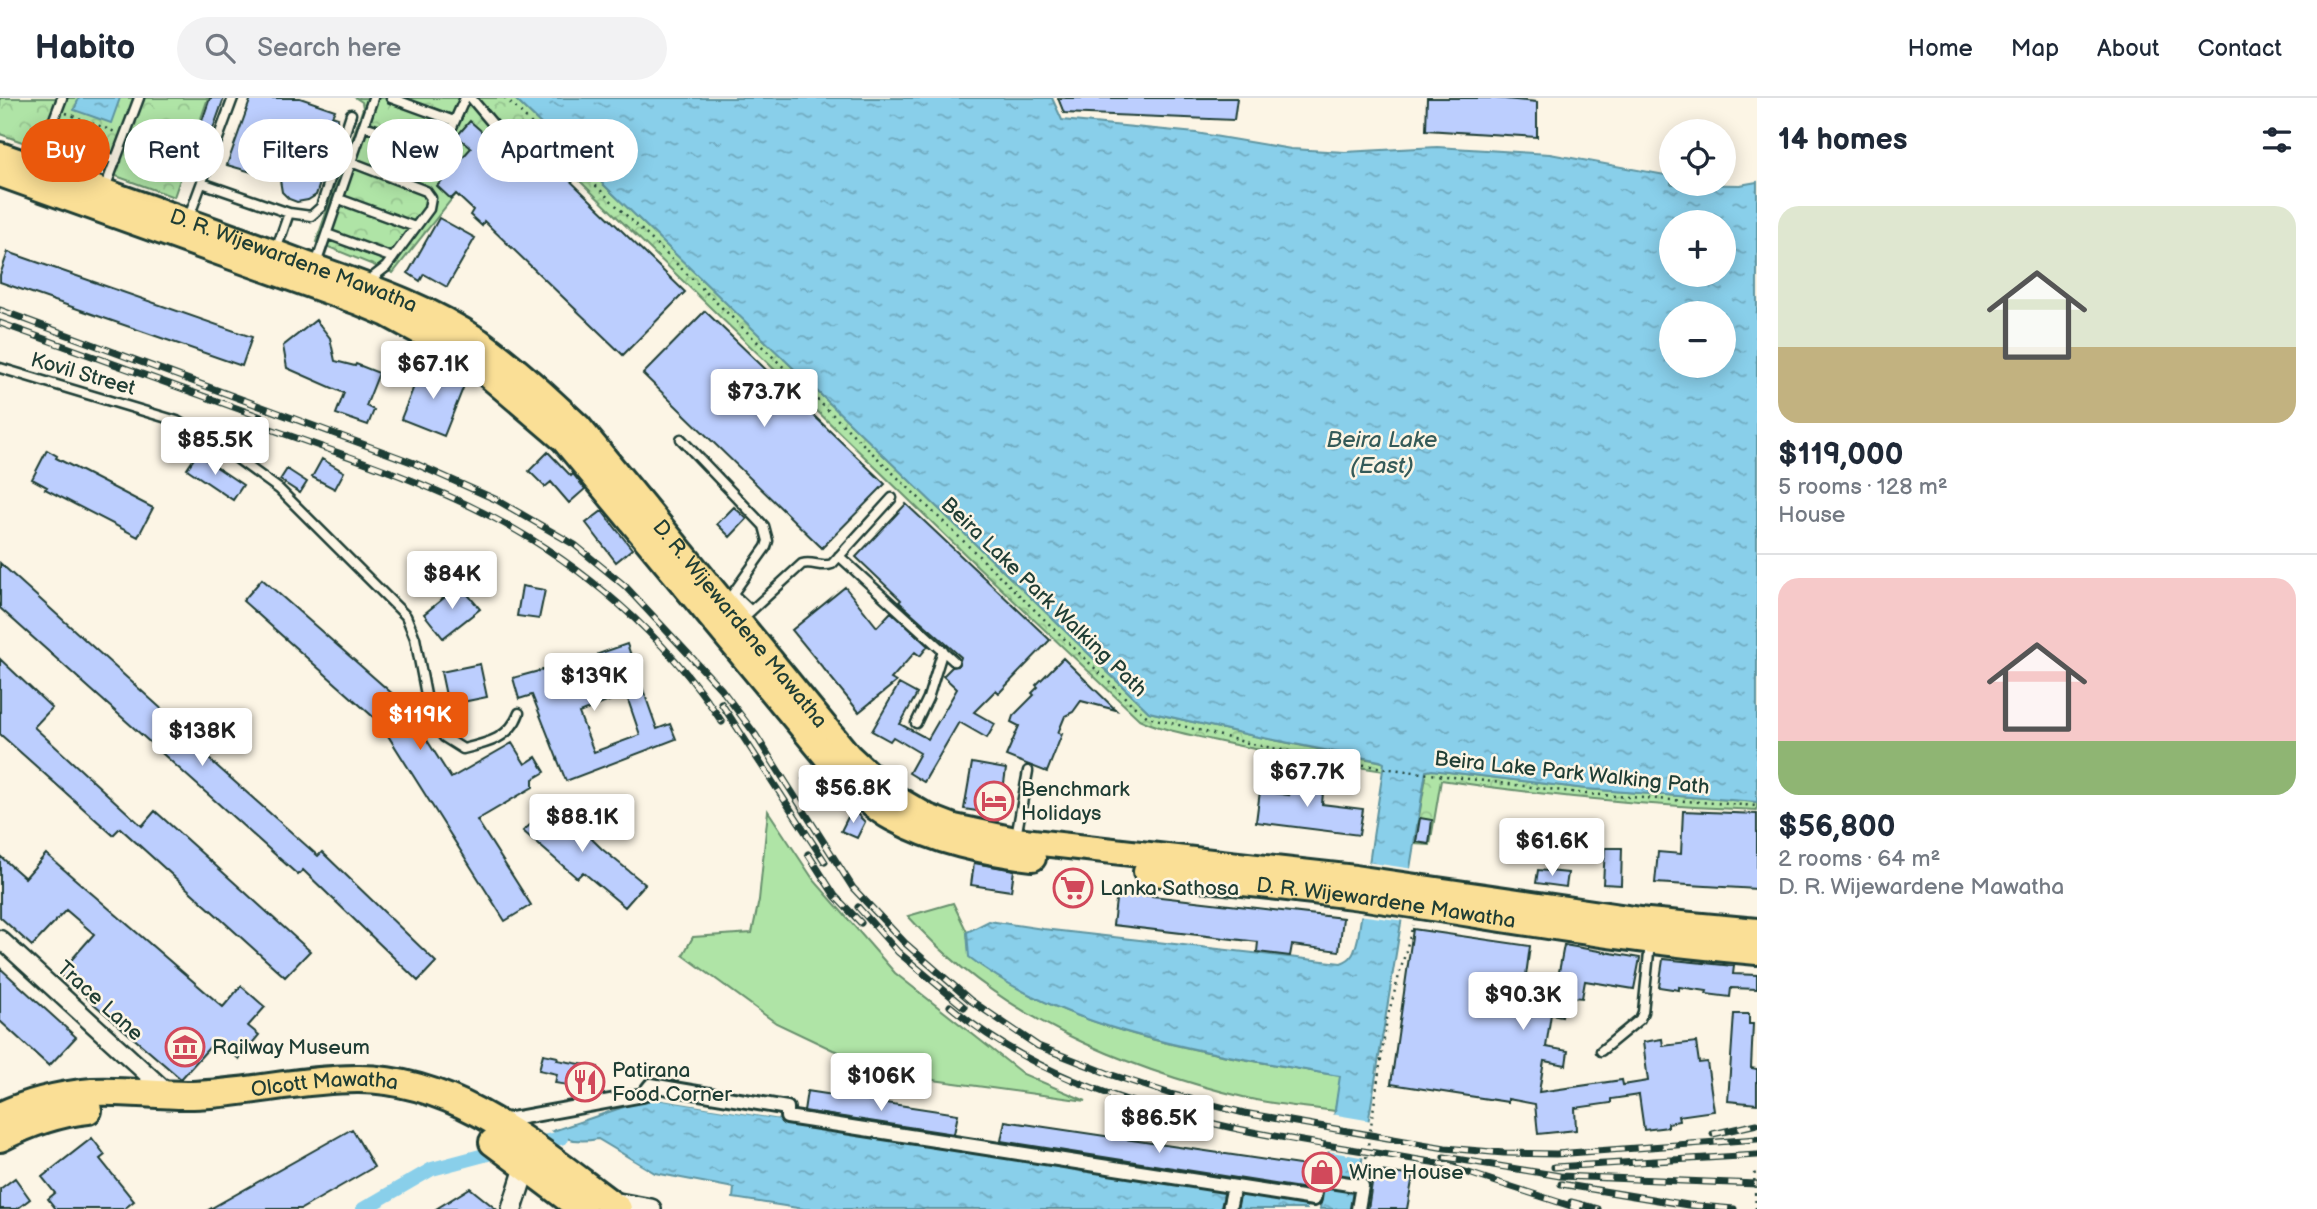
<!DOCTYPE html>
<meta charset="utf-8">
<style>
:root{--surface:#fff;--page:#f2f2f3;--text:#1f2937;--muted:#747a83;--line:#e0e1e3;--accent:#ea580c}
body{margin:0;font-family:"Balsamiq Sans",sans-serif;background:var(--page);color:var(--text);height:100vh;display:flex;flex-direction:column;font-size:26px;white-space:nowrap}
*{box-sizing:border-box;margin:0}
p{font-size:23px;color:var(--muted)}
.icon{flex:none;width:38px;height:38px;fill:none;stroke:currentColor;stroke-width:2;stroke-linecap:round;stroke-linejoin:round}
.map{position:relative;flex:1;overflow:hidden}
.side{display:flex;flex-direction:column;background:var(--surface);width:560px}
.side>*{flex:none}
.banner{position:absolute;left:21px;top:21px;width:665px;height:63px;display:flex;gap:14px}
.fabs{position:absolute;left:1659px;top:21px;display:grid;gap:14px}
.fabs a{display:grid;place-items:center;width:77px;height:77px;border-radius:50%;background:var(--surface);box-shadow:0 4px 18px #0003;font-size:35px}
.price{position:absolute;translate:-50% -60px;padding:0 16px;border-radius:7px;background:#fff;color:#222;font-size:23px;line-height:46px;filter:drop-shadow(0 2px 4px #0008)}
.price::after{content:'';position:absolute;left:50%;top:42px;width:21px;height:16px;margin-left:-10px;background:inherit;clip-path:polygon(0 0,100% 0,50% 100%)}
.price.active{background:var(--accent);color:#fff}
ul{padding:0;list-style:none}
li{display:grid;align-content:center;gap:14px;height:371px;padding:0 21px}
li+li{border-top:2px solid var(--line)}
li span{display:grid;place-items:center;height:217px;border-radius:21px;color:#555}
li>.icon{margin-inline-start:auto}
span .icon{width:126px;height:126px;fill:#fffc;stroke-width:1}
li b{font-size:30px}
h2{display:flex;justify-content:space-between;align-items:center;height:84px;padding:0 21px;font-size:30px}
.chip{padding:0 24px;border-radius:32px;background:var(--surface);box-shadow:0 4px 18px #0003;font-size:24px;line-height:63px}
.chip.active{background:var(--accent);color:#fff}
header{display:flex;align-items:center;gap:42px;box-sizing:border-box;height:98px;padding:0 35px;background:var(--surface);border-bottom:2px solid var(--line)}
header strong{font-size:33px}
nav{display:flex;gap:38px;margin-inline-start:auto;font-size:24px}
.search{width:490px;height:63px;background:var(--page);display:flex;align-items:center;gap:18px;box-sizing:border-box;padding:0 24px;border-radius:38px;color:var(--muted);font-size:26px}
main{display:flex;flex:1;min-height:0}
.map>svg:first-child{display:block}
.grass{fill:#afe4a6;stroke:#67906d;stroke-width:2}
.park{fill:url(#park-crowns);stroke:#67906d;stroke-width:2}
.water{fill:url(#water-ripples);stroke:#5f95a1;stroke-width:2;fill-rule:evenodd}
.pier{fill:#fcf5e5}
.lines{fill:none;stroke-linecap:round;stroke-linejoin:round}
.canal{stroke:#89cfea;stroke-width:14}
.building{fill:#bccefe;stroke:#1f3d34;stroke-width:2;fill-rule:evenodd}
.service-casing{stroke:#1f3d34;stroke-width:13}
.pedestrian-casing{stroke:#1f3d34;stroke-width:18}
.minor-casing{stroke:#1f3d34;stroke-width:21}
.tertiary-casing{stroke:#1f3d34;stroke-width:24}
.primary-casing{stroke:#1f3d34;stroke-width:30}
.trunk-casing{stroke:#1f3d34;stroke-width:32}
.path{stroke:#1f3d34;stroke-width:2.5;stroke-dasharray:2 5;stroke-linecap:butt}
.service{stroke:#fcf5e5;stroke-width:8}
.pedestrian{stroke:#fcf5e5;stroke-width:12}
.minor{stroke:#fcf5e5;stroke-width:16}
.tertiary{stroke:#fcf5e5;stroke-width:19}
.primary{stroke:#fadf96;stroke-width:24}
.trunk{stroke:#fadf96;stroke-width:26}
.rail-casing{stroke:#1f3d34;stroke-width:7}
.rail{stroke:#fcf5e5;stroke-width:4.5;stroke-dasharray:13;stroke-linecap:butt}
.labels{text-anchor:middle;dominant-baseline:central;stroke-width:5;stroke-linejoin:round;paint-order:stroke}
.street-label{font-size:21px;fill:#1f3d34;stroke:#fcf5e5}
.poi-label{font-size:21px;fill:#1f3d34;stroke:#fcf5e5;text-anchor:start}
.water-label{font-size:23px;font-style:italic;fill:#345a58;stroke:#fcf5e5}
</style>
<header>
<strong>Habito</strong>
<div class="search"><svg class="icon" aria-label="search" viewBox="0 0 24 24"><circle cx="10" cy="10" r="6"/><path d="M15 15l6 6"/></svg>Search here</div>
<nav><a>Home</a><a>Map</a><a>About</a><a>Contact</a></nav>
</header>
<main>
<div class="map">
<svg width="1757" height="1111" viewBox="0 0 1757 1111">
<defs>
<pattern id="park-crowns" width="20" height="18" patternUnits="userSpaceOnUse" patternTransform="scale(1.75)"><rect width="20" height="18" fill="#afe4a6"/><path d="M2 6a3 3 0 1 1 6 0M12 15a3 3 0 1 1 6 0" fill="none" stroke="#96c490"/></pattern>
<pattern id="water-ripples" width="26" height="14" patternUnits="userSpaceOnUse" patternTransform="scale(1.75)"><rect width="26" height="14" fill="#89cfea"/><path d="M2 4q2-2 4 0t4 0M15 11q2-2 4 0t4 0" fill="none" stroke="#6fa9be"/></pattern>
</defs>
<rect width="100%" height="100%" fill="#fcf5e5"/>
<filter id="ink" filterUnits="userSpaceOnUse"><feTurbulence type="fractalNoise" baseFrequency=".0143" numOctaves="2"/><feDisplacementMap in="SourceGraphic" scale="14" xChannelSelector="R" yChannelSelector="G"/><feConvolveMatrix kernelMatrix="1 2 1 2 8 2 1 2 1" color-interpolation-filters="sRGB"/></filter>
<g filter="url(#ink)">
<path class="grass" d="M768 713 813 781 895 875 1023 976 1086 1003 911 979 833 952 776 925 683 857 693 839 752 835 759 802Z
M953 805 967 834 970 859C1070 937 1218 957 1341 978L1335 1013C1307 1009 1278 1007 1251 1001 1122 970 998 919 908 818Z"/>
<path class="park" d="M0 0H208L174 99 0 36Z
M356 0H514L1149 614 1254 638 1427 673 1432 672 1586 691 1757 704V712C1651 708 1546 698 1441 682L1430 747 1414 746 1426 679C1354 669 1283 658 1212 642 1188 636 1162 632 1139 621L971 462 521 26 451 102 393 175 316 144 363 10 362 4Z"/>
<path class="water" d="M79 0H120L111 25 74 12Z
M514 0H1052L1062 22 1196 35 1291 51 1345 54 1437 49 1550 56 1671 78V86L1740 87 1757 84V704L1586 691 1432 672 1426 673 1354 1111H1320L1340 978C1217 956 1070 937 969 859L967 834 989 823 1043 831 1341 865C1354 861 1355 852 1358 840L1384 665 1380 663 1254 638 1149 614ZM1671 124H1724V177H1671ZM1671 215H1724V268H1671Z
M650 1000 1236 1095 1307 1108V1111H804L733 1100 734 1090 655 1075 598 1041C582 1044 566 1044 553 1033Z"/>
<path class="pier" d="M1366 764 1414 771 1405 823 1358 817Z
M651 996 1160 1079 1311 1107 1310 1111H1307V1108L1236 1095 650 1000Z
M1331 1016 1372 1023 1366 1060 1326 1053Z"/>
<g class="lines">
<path class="canal" d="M529 1047 561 1040
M363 1111 432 1071 503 1052"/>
</g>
<path class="building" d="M210 0H224L199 70 185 65 182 75 169 70 179 44 193 49Z
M251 0H300L335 12 332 18 338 20 332 36 335 37 331 47H333L316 97 308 102 297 104 289 101 282 94 280 82 227 67Z
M1058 0H1237L1234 22 1064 15Z
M1427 0H1494L1537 4V39L1426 32Z
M470 23 506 55 523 37 685 194 623 257 484 123 482 128 470 117 473 112 456 96 451 101 437 88 471 50 457 38Z
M439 120 475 140 447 189 424 176 420 183 408 175Z
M8 154 252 239 242 268 0 184V177Z
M705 213 885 386 822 450 643 276Z
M316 222 330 240 335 263 355 268 356 266 379 275 366 308 374 312 368 327 336 316 344 295 287 270 283 248Z
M422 268 465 285 444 338 401 321Z
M47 352 57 358 56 360 153 410 138 439 45 391 47 389 32 381Z
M548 354 571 378 573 376 585 391 569 405 551 384 545 389 529 373Z
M197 356 243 387 233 402 187 371Z
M322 361 344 374 335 391 312 379Z
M287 371 307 384 300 395 280 382Z
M906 406 1050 542 999 595 996 592 974 614 995 626 987 640 959 624 924 684 909 675 920 655 893 639 890 643 872 633 899 586 917 596 900 626 928 641 957 591 943 578 952 569 958 568 961 559 899 504 901 502 856 459Z
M734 409 747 421 730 439 717 426Z
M602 413 632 451 616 464 586 425Z
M0 465 176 624 172 628 318 758 322 754 436 864 418 883 303 772 298 777 0 510Z
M262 481 404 606 451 680 512 645 525 666 536 659 545 674 533 681V689L477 722 531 807 505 823 380 625 243 503Z
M460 487 480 511 443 540 424 516Z
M522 488 545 492 539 521 517 518Z
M845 489 877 529 891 514 928 548 920 558 915 554 891 581 896 584 859 614 792 532Z
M627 546 657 631 670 626 676 641 566 683 532 597 519 601 513 580 572 564 577 582 603 571 598 556ZM626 596 640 637 594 654 579 615Z
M1063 560 1116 612 1081 603 1073 614 1065 618 1058 635 1062 636 1047 674 1006 658 1019 628 1011 624 1013 618 1034 597 1032 595 1038 589 1036 587Z
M0 561 52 610 34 629 142 728 155 713 310 853 285 879 120 730 113 737 0 636Z
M480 566 487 599 448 607 441 574Z
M972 665 1006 671 1002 699 1005 700 1002 717 964 711Z
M814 670 838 696 826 707 802 681Z
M1291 679 1324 683 1322 706 1363 711 1359 737 1256 724 1260 693 1289 697Z
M555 705 602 751 645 786 625 809 583 774 577 780 523 733Z
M852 711 865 724 857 740 841 733Z
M1683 713 1757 716V791L1655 785 1658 754 1681 756Z
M1420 720 1432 722 1429 746 1416 744Z
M1605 750H1622L1621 787 1603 786Z
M46 756 223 909 241 888 265 909 248 928 259 937 239 961 216 942 181 981 59 876 94 836 66 812 32 848 0 819V758L25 780Z
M974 765 1014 772 1011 793 971 787Z
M1538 772 1568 775 1566 789 1536 785Z
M1117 794 1343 820 1339 853 1292 847 1290 858 1257 854 1258 844 1113 827Z
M1413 831 1530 848 1525 885 1556 890 1564 847 1640 860 1634 891 1585 883 1582 900 1565 898 1562 918 1551 916 1546 949 1568 953 1566 967 1544 963 1539 994 1622 982 1623 987 1648 983 1643 944 1662 941 1663 948 1696 944 1699 965 1707 964 1714 1013 1678 1018 1679 1023 1668 1025V1029L1644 1032 1639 997 1611 1001V1005L1575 1010 1576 1032 1538 1036 1535 1006 1508 1001V1004L1391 986Z
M1663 861 1734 868 1733 876 1757 877V891L1731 890 1730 899 1706 896 1707 893 1679 889V892L1659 889Z
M0 870 76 939 49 968 0 923Z
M1734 916H1749V926H1753L1751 970 1757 971V1006L1728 1003Z
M543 956 558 959 557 962 598 969 593 991 555 985 557 976 539 972Z
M807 993 958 1016 954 1036 804 1013Z
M1005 1023 1165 1047 1313 1069 1309 1079 1307 1091 1001 1043Z
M352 1031 374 1069 301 1111H210Z
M92 1040 105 1057 100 1061 134 1103 124 1111H56L48 1101 55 1095 42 1079Z
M1374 1072 1413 1078 1407 1111H1368Z
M15 1080 30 1101 17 1111H0V1091Z
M470 1090 496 1111H436Z"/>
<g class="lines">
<defs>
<path id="service" d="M391 0 454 23
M471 0 502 37
M364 28 438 52 444 47 465 0
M48 38 116 62
M351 64 426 93 431 100 429 111 386 169 368 183
M37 66 62 0
M202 85 289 115 311 118 321 109 351 16
M105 90 139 0
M339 101 415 129
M189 119 233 0
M327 136 393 160
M276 152 289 115
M316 166 373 0
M0 270 177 323 228 354 279 391 406 518 415 540 431 623 444 639 463 651C488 645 510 640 519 615
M681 341 764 428 768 443 766 449 726 505
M839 458 954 563
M733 496 751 513
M741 522 802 466C813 463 821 470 832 466L892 400
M916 625 928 600 943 552
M1016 739 1028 673
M1601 953 1640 921 1643 914 1650 845"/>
<path id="pedestrian" d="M501 1023 643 997 651 987 787 1010V1019L1314 1101 1317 1081 1362 1088 1358 1111
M1229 1111 1232 1097"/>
<path id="minor" d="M0 841 170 997"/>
<path id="tertiary" d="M607 1103 651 1111
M512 1111 526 1067"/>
<g id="primary">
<path id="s1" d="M0 57C100 92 200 127 300 164 360 186 425 206 479 243 515 269 547 299 579 329L849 658 892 698 928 719 954 729 1015 742 1355 780 1648 823 1757 833"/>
<path d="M0 76 358 204 387 216 468 260 563 341 853 691C865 700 878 713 892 720 936 744 984 754 1033 760"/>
<path id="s2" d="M1146 774C1215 782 1283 789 1352 798 1487 817 1621 843 1757 854"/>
</g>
<g id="trunk">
<path id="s3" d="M0 1018C29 1004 60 997 92 994 125 992 159 998 193 997 248 995 302 981 357 981 458 980 541 1055 618 1111"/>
<path d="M0 1040C27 1026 57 1015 88 1012"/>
<path d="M493 1044 582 1111"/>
</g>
</defs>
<use href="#service" class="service-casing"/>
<use href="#pedestrian" class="pedestrian-casing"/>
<use href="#minor" class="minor-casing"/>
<use href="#tertiary" class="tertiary-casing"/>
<use href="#primary" class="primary-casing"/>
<use href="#trunk" class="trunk-casing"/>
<path class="path" d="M505 0 1135 609 1148 619 1252 646 1328 661 1383 670 1587 696 1757 708
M66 15 115 34
M77 37 82 22
M96 42 101 29
M1364 1074 1387 921 1413 827
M1756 1111 1754 1076 1757 1075"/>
<use href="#service" class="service"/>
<use href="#pedestrian" class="pedestrian"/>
<use href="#minor" class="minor"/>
<use href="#tertiary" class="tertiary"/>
<use href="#primary" class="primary"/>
<use href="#trunk" class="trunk"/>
<defs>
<path id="rail" d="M0 212 414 365 497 402 575 447 625 488 722 592 755 636 853 790 905 845 970 902 1038 948 1112 977 1174 997 1244 1015 1445 1050 1504 1055 1556 1056 1757 1041
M0 225 264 320
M248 323C329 352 413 378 490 418 581 465 666 538 722 624
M721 605 825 764
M808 756 835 798 861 825
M858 809 898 854 964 909
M950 908C1087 1024 1286 1038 1454 1068
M1713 1036 1757 1026
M1444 1059 1560 1078 1757 1086
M1447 1068 1580 1111
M1554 1069 1757 1057
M1561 1086 1688 1107 1734 1111
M1571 1104 1598 1111"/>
</defs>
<use href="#rail" class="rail-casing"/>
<use href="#rail" class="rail"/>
</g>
</g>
<defs>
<symbol id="hotel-ring" viewBox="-11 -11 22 22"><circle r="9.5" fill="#fcf5e5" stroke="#d1495b" stroke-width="1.5"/><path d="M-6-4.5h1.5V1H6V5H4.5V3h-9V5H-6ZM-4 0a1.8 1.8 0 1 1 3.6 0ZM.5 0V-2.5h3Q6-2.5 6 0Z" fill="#d1495b"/></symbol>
<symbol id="supermarket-ring" viewBox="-11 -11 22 22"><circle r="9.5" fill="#fcf5e5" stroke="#d1495b" stroke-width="1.5"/><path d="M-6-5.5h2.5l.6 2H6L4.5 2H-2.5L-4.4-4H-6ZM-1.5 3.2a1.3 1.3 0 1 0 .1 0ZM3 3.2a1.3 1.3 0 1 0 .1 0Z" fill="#d1495b"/></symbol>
<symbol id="museum-ring" viewBox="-11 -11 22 22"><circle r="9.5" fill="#fcf5e5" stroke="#d1495b" stroke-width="1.5"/><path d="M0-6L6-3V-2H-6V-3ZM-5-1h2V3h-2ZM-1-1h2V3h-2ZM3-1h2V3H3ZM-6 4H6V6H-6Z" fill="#d1495b"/></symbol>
<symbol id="restaurant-ring" viewBox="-11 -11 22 22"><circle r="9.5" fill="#fcf5e5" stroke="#d1495b" stroke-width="1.5"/><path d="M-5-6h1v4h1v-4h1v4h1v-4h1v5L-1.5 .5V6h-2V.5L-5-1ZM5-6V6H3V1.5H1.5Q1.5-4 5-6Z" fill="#d1495b"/></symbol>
<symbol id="shop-ring" viewBox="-11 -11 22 22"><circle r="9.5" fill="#fcf5e5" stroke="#d1495b" stroke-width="1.5"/><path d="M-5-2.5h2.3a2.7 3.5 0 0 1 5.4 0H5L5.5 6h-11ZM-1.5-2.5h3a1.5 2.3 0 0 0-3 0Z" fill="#d1495b"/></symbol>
</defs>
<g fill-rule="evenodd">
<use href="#hotel-ring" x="972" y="681" width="44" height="44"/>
<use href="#supermarket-ring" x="1051" y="768" width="44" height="44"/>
<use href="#museum-ring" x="163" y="927" width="44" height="44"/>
<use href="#restaurant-ring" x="563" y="962" width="44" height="44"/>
<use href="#shop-ring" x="1300" y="1052" width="44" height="44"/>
</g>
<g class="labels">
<g class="street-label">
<text stroke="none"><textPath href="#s1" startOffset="312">D. R. Wijewardene Mawatha</textPath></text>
<text transform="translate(83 276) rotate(16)">Kovil Street</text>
<text transform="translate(1044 499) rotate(44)">Beira Lake Park Walking Path</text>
<text stroke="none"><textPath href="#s1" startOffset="901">D. R. Wijewardene Mawatha</textPath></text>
<text transform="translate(1572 675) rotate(6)">Beira Lake Park Walking Path</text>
<text stroke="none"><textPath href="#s2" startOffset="242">D. R. Wijewardene Mawatha</textPath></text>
<text transform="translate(100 903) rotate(42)">Trace Lane</text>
<text stroke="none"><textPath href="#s3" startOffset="329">Olcott Mawatha</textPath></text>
</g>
<g class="poi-label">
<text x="1021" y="691">Benchmark<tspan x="1021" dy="24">Holidays</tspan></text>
<text x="1100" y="790">Lanka Sathosa</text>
<text x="212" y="949">Railway Museum</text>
<text x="612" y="972">Patirana<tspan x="612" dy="24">Food Corner</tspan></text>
<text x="1349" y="1074">Wine House</text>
</g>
<g class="water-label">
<text x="1382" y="342">Beira Lake<tspan x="1382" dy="26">(East)</tspan></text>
</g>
</g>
</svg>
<div class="fabs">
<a><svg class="icon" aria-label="locate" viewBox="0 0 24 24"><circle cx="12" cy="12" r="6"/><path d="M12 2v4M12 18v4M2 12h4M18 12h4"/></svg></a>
<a>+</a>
<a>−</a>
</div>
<b class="price" style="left:433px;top:303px">$67.1K</b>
<b class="price" style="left:764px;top:331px">$73.7K</b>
<b class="price" style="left:215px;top:379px">$85.5K</b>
<b class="price" style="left:452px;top:513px">$84K</b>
<b class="price" style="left:594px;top:615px">$139K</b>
<b class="price active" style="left:420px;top:654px">$119K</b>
<b class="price" style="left:202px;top:670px">$138K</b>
<b class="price" style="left:1307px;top:711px">$67.7K</b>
<b class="price" style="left:853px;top:727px">$56.8K</b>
<b class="price" style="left:582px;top:756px">$88.1K</b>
<b class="price" style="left:1552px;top:780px">$61.6K</b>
<b class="price" style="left:1523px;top:934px">$90.3K</b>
<b class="price" style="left:881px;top:1015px">$106K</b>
<b class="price" style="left:1159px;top:1057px">$86.5K</b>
<div class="banner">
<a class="chip active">Buy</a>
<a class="chip">Rent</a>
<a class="chip">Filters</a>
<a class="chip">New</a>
<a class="chip">Apartment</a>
</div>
</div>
<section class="side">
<h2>14 homes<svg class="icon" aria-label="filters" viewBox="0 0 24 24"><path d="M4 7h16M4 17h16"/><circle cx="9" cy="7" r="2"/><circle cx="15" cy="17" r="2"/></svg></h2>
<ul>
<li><span style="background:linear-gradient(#dfe7d0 65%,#c2b280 0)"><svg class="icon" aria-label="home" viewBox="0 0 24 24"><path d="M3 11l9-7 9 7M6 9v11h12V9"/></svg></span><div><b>$119,000</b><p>5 rooms · 128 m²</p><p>House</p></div></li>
<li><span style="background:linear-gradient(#f6c9c9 75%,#8fb573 0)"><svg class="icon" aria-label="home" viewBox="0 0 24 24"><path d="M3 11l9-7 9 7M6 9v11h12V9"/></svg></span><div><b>$56,800</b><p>2 rooms · 64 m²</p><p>D. R. Wijewardene Mawatha</p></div></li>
</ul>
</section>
</main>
